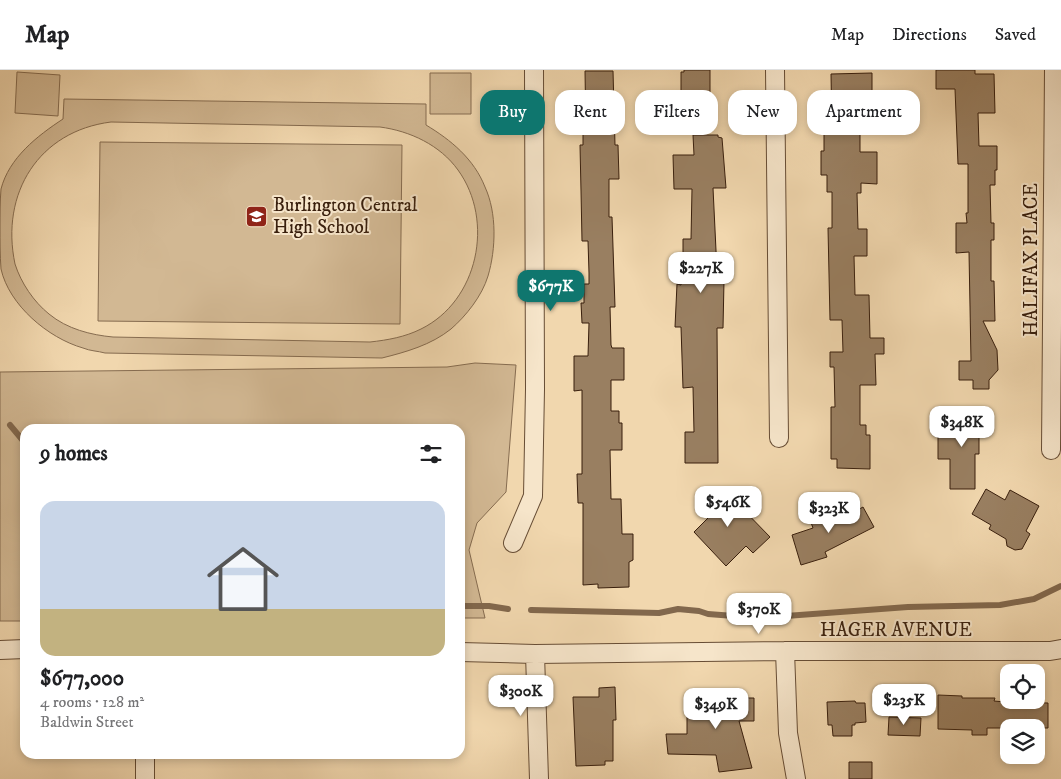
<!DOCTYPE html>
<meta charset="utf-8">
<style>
:root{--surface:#fff;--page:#f2f2f2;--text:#202124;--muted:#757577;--line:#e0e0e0;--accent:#0f766e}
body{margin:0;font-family:"IM FELL DW Pica",serif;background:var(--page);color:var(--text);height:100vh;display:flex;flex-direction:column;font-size:19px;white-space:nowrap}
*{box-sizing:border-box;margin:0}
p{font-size:16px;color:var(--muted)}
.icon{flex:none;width:28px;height:28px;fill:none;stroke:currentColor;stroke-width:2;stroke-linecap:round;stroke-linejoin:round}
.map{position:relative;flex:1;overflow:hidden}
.drawer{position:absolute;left:20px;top:354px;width:445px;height:335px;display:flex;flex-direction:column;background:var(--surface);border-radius:15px;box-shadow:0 2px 8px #0003}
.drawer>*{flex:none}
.top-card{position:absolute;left:480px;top:20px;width:475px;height:45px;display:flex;gap:10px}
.fabs{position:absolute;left:1000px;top:594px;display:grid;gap:10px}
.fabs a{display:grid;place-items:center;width:45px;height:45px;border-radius:10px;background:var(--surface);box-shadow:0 2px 8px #0003;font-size:25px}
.price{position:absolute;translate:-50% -42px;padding:0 11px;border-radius:10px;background:#fff;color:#222;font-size:16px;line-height:32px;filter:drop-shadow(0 1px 2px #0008)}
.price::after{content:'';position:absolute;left:50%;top:30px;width:15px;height:11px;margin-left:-8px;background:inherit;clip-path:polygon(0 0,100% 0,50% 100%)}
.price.current{background:var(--accent);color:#fff}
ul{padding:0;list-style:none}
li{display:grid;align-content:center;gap:10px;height:265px;padding:0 20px}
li+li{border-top:1px solid var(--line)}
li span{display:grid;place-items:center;height:155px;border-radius:15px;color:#555}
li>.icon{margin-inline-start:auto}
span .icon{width:90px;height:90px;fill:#fffc;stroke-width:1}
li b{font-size:21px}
h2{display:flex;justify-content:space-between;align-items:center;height:60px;padding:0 20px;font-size:21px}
.pill{padding:0 18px;border-radius:15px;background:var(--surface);box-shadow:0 2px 8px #0003;font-size:18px;line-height:45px}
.pill.current{background:var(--accent);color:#fff}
header{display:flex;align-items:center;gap:30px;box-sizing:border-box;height:70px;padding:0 25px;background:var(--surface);border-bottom:1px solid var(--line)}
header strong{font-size:24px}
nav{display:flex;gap:28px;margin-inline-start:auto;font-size:18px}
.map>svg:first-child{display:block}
.green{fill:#d2b893;stroke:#866c50;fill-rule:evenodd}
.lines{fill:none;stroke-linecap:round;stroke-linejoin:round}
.stream{stroke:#82684d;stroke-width:6}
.building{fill:#997f61;stroke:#391f0d}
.minor-casing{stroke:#674d35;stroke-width:20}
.minor{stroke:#f6e5ca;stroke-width:18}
.labels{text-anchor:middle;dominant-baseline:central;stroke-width:4;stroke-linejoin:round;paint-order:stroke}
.poi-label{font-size:19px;fill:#391f0d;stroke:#f6e5ca;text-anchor:start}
.street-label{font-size:19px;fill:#391f0d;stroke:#f6e5ca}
</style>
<header>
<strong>Map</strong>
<nav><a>Map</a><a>Directions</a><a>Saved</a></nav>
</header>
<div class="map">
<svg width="1061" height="709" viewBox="0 0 1061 709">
<rect width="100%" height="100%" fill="#f1d7ae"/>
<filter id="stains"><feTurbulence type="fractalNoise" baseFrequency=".004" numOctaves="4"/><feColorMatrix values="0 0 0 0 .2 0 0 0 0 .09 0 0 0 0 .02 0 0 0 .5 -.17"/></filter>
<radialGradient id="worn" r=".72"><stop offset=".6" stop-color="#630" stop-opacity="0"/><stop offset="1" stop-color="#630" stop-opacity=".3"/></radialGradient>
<path class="green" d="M17 2 60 5 58 46 15 43Z
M430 3H471V44H430Z
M64 29 426 34V55C451 70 474 89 485 117 497 143 496 179 488 206 482 226 466 246 451 259 431 275 406 282 382 288L105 283C98 281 90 281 83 278 48 268 9 235 1 199 0 186 0 170 0 157 0 146 0 130 1 119 9 88 37 66 63 49ZM111 52 380 57C410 61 440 75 458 100 495 151 478 231 421 259 405 267 388 270 370 272L113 267C91 265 67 259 49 244 34 232 21 213 15 194 0 123 39 61 111 52Z
M100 72 402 75 400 254 98 251Z
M475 293 516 295 506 422 477 453 469 480 485 548H460V359H25V551H0V302L447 297Z"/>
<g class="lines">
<path class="stream" d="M10 355 25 373
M460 536H489L508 539
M531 540 659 543 678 539 699 541 708 544 760 548 908 537 1000 535 1034 529 1061 516"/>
</g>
<path class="building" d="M684 0H710V32H704V48H674V25H681V2H684Z
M936 0H975V4H994L995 43H978L979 76H997V100H995V115H990L991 153H994V170H991V211H994L995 251H983L997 280 998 300 989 310V319H973V310H959V291H971L969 182 956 183V153H967L966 143H968V94H958L955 19H936Z
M585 1H613L615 75H618L619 109H609V147H612L615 237H610L611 275 612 278H624V310H611V341H619V353H622V380H610L611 429H621L622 464H633V490L629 492V517L598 518V514L583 515V433H578L577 404H582V320L574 321V286H588L589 253H582L581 233H584V214H589V203L588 171H582L581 121 580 75H583V64H586Z
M872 3V34H860V82H877V114L861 113V123H857L858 159H867V186H854L855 225H869L870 268H884V284H875L876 315H860V355H866V365H870V399L837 398V389H831V337H835L834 297H830V282H843L842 250H830L828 158H832V122H827V105H821V81H824V63H832L831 4Z
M693 65H718V67L722 68 726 118H713L717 201H719V211H724L723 258H717L718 393H685V362H694L693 317 683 318 681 257H675L677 214 681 215V200L683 201V169H691L692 119H674L673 85H694Z
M950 343H986V359H979V384H975V419H950V389H938V367H950Z
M715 416 734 436 737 433 770 467 753 483 746 476 726 496 694 462 709 447 697 434Z
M986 419 1005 430 1010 420 1039 436 1026 461 1030 464 1022 479 1015 480 1007 476 1006 469 989 459 991 455 972 444Z
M863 437 874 457 825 482 827 487 801 495 792 465 813 458 809 447 834 439 838 451Z
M615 617 616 650H613V691H605V695L576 696 573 627H599V618Z
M698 621H722V628H754V651H739L752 698 719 702 716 685 668 684 666 664H687V628H698Z
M938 625 962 626V628H995L994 631 1005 632 1048 633V658H987V665H972V660L938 659Z
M855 631 856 633H865L866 652 855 653V655H852V666H833L832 655H828L827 632Z
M889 647 921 648 920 666 888 665Z
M849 692H872V709H849Z"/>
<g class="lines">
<defs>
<path id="minor" d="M775 0 779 368
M1051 380 1054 0
M513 473 533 426 535 319 534 0
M0 580 25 579
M785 581 788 663 796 709
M460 582 535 584 785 581H1050L1061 579
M535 584 539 709
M145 684V709"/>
</defs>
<use href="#minor" class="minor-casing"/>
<use href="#minor" class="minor"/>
</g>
<defs>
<symbol id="school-square" viewBox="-11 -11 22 22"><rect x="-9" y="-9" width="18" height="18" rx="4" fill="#8f2418" stroke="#f6e5ca"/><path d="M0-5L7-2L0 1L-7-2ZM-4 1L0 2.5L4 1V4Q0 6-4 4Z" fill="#fff"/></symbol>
</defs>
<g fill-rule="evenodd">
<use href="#school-square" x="244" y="134" width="25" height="25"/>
</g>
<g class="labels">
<g class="poi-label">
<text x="273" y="135">Burlington Central<tspan x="273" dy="22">High School</tspan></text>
</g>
<g class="street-label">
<text transform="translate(1031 190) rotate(-90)">HALIFAX PLACE</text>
<text x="896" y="560">HAGER AVENUE</text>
</g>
</g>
<rect width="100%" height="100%" filter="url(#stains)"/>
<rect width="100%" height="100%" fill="url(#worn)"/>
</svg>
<div class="fabs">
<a><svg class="icon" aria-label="locate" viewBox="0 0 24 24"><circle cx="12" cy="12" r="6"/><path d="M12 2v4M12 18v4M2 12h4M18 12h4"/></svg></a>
<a><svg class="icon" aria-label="layers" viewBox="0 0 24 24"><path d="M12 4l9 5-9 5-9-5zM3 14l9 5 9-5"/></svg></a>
</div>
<b class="price" style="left:701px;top:224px">$227K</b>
<b class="price current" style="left:551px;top:242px">$677K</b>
<b class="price" style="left:962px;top:378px">$348K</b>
<b class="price" style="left:728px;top:458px">$546K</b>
<b class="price" style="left:829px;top:464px">$323K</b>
<b class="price" style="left:759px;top:565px">$370K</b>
<b class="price" style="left:521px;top:647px">$300K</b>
<b class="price" style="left:904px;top:656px">$235K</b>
<b class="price" style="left:716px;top:660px">$349K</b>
<div class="top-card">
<a class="pill current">Buy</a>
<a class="pill">Rent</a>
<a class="pill">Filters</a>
<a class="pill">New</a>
<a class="pill">Apartment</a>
</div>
<section class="drawer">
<h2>9 homes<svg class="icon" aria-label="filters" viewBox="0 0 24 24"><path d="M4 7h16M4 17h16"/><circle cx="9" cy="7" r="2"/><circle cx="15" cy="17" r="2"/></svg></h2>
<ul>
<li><span style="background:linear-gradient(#c9d6e8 70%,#c2b280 0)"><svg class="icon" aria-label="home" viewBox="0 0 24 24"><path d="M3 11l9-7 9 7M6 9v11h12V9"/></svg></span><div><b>$677,000</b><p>4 rooms · 128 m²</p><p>Baldwin Street</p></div></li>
</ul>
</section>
</div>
